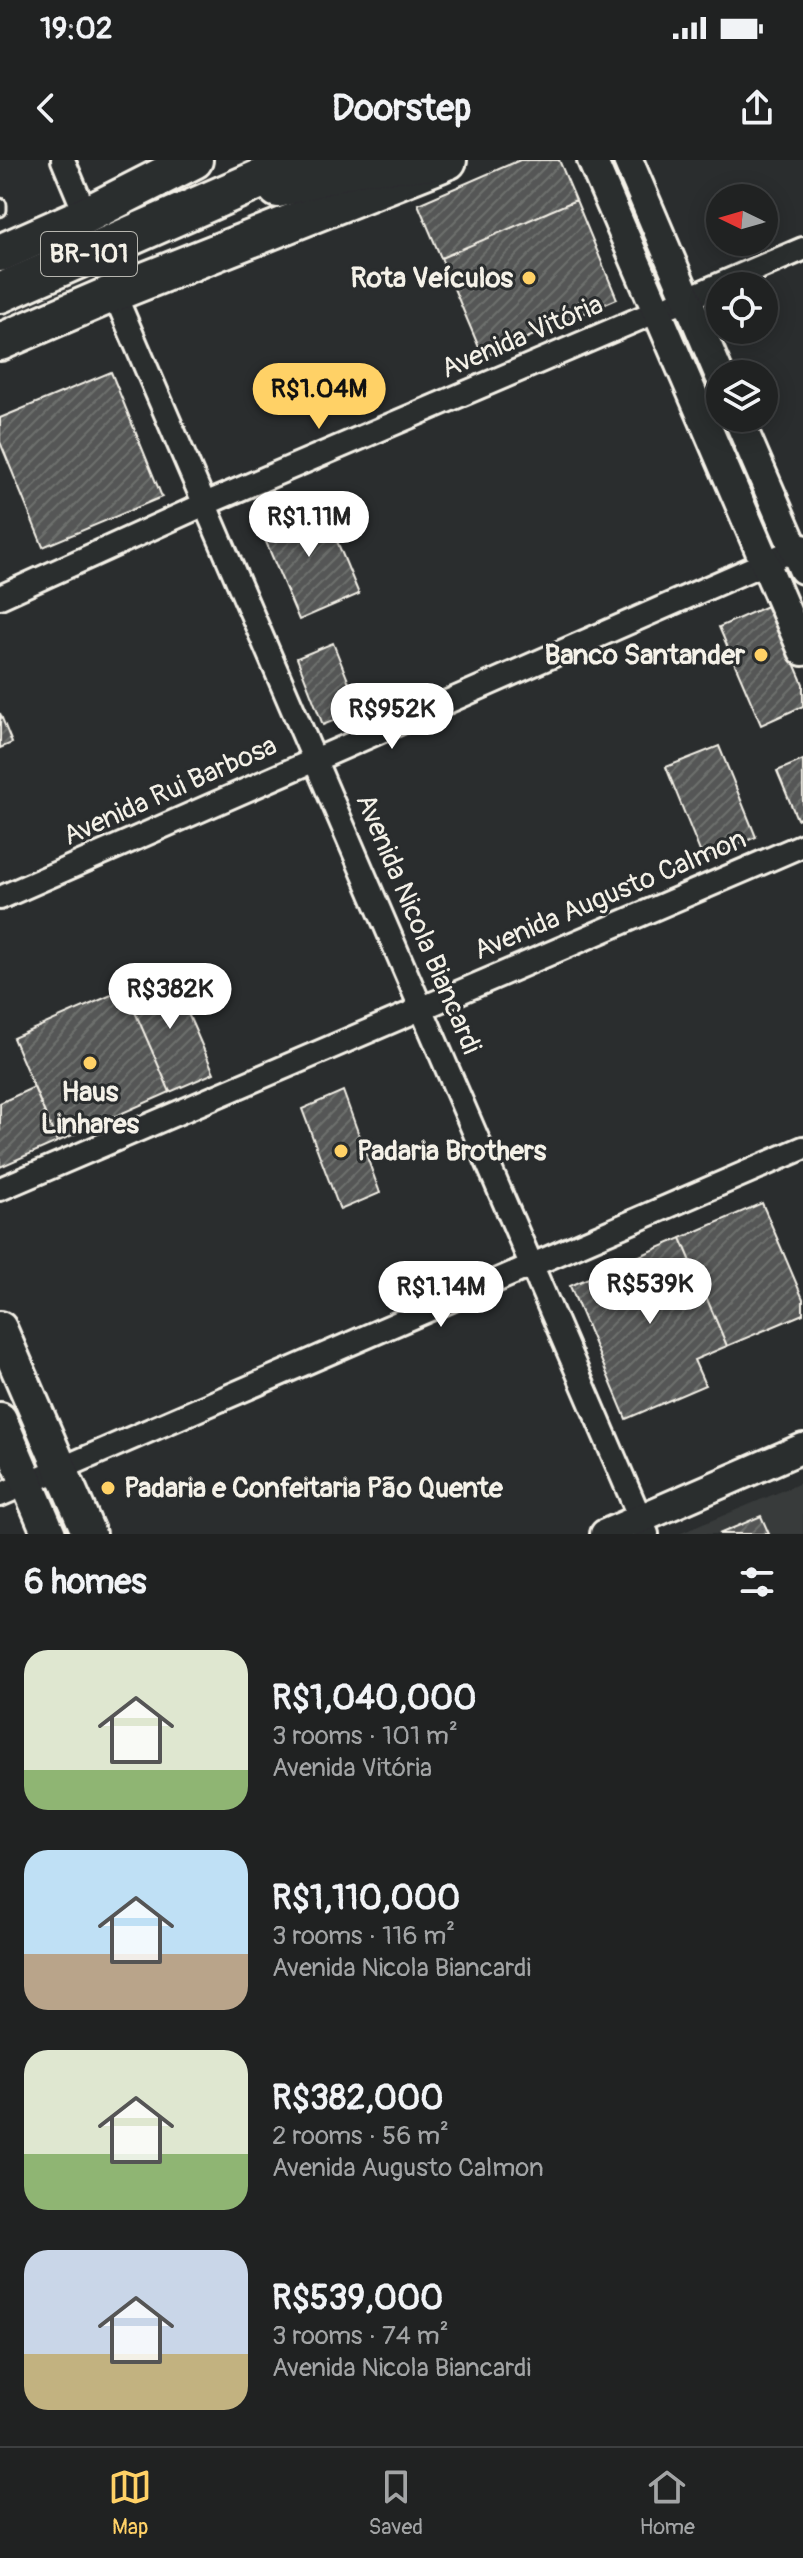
<!DOCTYPE html>
<meta charset="utf-8">
<style>
:root{--surface:#202222;--page:#282a2a;--text:#f1f3f6;--muted:#a2a4a5;--line:#3d3f40;--accent:#ffd166}
body{margin:0;font-family:Pangolin,sans-serif;background:var(--page);color:var(--text);height:100vh;display:flex;flex-direction:column;font-size:30px;white-space:nowrap}
*{box-sizing:border-box;margin:0}
p{font-size:26px;color:var(--muted)}
.icon{flex:none;width:44px;height:44px;fill:none;stroke:currentColor;stroke-width:2;stroke-linecap:round;stroke-linejoin:round}
.map{position:relative;height:1374px;overflow:hidden}
.sheet{display:flex;flex-direction:column;background:var(--surface);flex:1}
.sheet>*{flex:none}
.needle{width:52px;rotate:275deg}
.tools{position:absolute;left:706px;top:24px;display:grid;gap:16px}
.tools a{display:grid;place-items:center;width:72px;height:72px;border-radius:50%;background:var(--surface);box-shadow:0 4px 20px #0003,0 0 0 2px var(--line);font-size:40px}
.price{position:absolute;translate:-50% -68px;padding:0 18px;border-radius:28px;background:#fff;color:#222;font-size:26px;line-height:52px;filter:drop-shadow(0 2px 4px #0008)}
.price::after{content:'';position:absolute;left:50%;top:48px;width:24px;height:18px;margin-left:-12px;background:inherit;clip-path:polygon(0 0,100% 0,50% 100%)}
.price.selected{background:var(--accent);color:#111}
ul{padding:0;list-style:none}
li{display:flex;align-items:center;gap:24px;height:200px;padding:0 24px}
li span{display:grid;place-items:center;flex:none;width:224px;height:160px;border-radius:24px;color:#555}
li>.icon{margin-inline-start:auto}
span .icon{width:96px;height:96px;fill:#fffc;stroke-width:1}
li b{font-size:34px}
h2{display:flex;justify-content:space-between;align-items:center;height:96px;padding:0 24px;font-size:34px}
.status{display:flex;justify-content:space-between;align-items:center;height:56px;padding:0 40px;background:var(--surface);direction:ltr}
.status svg{height:22px;fill:currentColor}
header{display:flex;justify-content:space-between;align-items:center;height:104px;padding:0 24px;background:var(--surface);font-size:36px;font-weight:700}
.menu{display:flex;justify-content:space-around;align-items:center;height:112px;border-top:2px solid var(--line);background:var(--surface);font-size:22px;color:var(--muted)}
.menu a{display:grid;justify-items:center;gap:4px}
.menu .selected{color:var(--accent)}
.map>svg:first-child{display:block}
.built{fill:#373a3a}
.building{fill:url(#building-hatch);stroke:#f4f1e8;stroke-width:2}
.lines{fill:none;stroke-linecap:round;stroke-linejoin:round}
.service-casing{stroke:#f4f1e8;stroke-width:17}
.minor-casing{stroke:#f4f1e8;stroke-width:28}
.tertiary-casing{stroke:#f4f1e8;stroke-width:34}
.secondary-casing{stroke:#f4f1e8;stroke-width:38}
.primary-casing{stroke:#f4f1e8;stroke-width:42}
.trunk-casing{stroke:#f4f1e8;stroke-width:44}
.service{stroke:#2a2d2e;stroke-width:11}
.minor{stroke:#2a2d2e;stroke-width:22}
.tertiary{stroke:#2a2d2e;stroke-width:28}
.secondary{stroke:#2a2d2e;stroke-width:32}
.primary{stroke:#2a2d2e;stroke-width:36}
.trunk{stroke:#2a2d2e;stroke-width:38}
.poi-dot{fill:#ffd166;stroke:#2a2d2e;stroke-width:3}
.labels{text-anchor:middle;dominant-baseline:central;stroke-width:6;stroke-linejoin:round;paint-order:stroke}
.shield{fill:#2a2d2e;stroke:#b7b6b0;stroke-width:2}
.shield-label{font-size:26px;font-weight:bold;fill:#f4f1e8}
.poi-label{font-size:28px;font-weight:bold;fill:#f4f1e8;stroke:#2a2d2e;text-anchor:end}
.street-label{font-size:28px;fill:#f4f1e8;stroke:#2a2d2e}
</style>
<div class="status"><b>19:02</b><svg viewBox="0 0 49 12"><path d="M0 12V9h3v3zM5 12V6h3v6zM10 12V3h3v9zM15 12V0h3v12zM26 1h20v11H26zM47 4h2v5h-2z"/></svg></div>
<header><svg class="icon" aria-label="back" viewBox="0 0 24 24"><path d="M15 5l-7 7 7 7"/></svg>Doorstep<svg class="icon" aria-label="share" viewBox="0 0 24 24"><path d="M12 15V3M7 8l5-5 5 5M5 13v7h14v-7"/></svg></header>
<div class="map">
<svg width="803" height="1374" viewBox="0 0 803 1374">
<defs>
<pattern id="building-hatch" width="6" height="6" patternUnits="userSpaceOnUse" patternTransform="scale(2)"><rect width="6" height="6" fill="#555756"/><path d="M-1 1l2-2M0 6l6-6M5 7l2-2" fill="none" stroke="#6e706e"/></pattern>
</defs>
<rect width="100%" height="100%" fill="#2a2d2e"/>
<filter id="ink" filterUnits="userSpaceOnUse"><feTurbulence type="fractalNoise" baseFrequency=".0125" numOctaves="2"/><feDisplacementMap in="SourceGraphic" scale="16" xChannelSelector="R" yChannelSelector="G"/><feConvolveMatrix kernelMatrix="1 2 1 2 8 2 1 2 1" color-interpolation-filters="sRGB"/></filter>
<g filter="url(#ink)">
<path class="built" d="M803 1322V1374H679Z"/>
<path class="building" d="M520 0H559L576 40 441 98 418 44Z
M576 40 617 139 483 197 441 98Z
M111 212 162 337 43 387 0 282V258Z
M319 338 359 434 299 460 258 363Z
M769 445 803 524V546L761 565 719 467Z
M333 483 360 550 323 565 297 498Z
M0 553 12 583 0 588Z
M719 586 756 677 703 699 666 607Z
M803 600V657L797 659 777 611Z
M169 810 214 913 170 932 125 829Z
M125 829 170 932 57 982 13 878Z
M34 927 57 982 0 1007V943Z
M343 931 380 1033 340 1050 302 949Z
M762 1043 803 1139V1154L727 1186 681 1078Z
M681 1078 727 1186 694 1200 705 1225 626 1259 570 1126Z
M761 1356 769 1374H719Z"/>
<g class="lines">
<defs>
<path id="service" d="M0 45V50"/>
<path id="minor" d="M63 0 86 55
M114 133 647 1374
M0 437 205 344 803 89
M0 738 803 386
M0 1029 803 685
M0 1335 803 988"/>
<path id="tertiary" d="M592 0 803 491
M628 0 720 216
M738 258 803 409
M605 1374 803 1288"/>
<path id="secondary" d="M0 1168 89 1374
M0 1259 49 1374"/>
<path id="primary" d="M0 93 86 55 194 0
M0 182 114 133 440 4"/>
<path id="trunk" d="M278 28 361 5 447 0
M0 133 304 0"/>
</defs>
<use href="#service" class="service-casing"/>
<use href="#minor" class="minor-casing"/>
<use href="#tertiary" class="tertiary-casing"/>
<use href="#secondary" class="secondary-casing"/>
<use href="#primary" class="primary-casing"/>
<use href="#trunk" class="trunk-casing"/>
<use href="#service" class="service"/>
<use href="#minor" class="minor"/>
<use href="#tertiary" class="tertiary"/>
<use href="#secondary" class="secondary"/>
<use href="#primary" class="primary"/>
<use href="#trunk" class="trunk"/>
</g>
</g>
<g class="poi-dot">
<circle cx="529" cy="118" r="8"/>
<circle cx="761" cy="495" r="8"/>
<circle cx="90" cy="903" r="8"/>
<circle cx="341" cy="991" r="8"/>
<circle cx="108" cy="1328" r="8"/>
</g>
<g class="labels">
<rect class="shield" x="41" y="72" width="96" height="44" rx="6"/>
<g class="shield-label">
<text x="89" y="94">BR-101</text>
</g>
<g class="poi-label">
<text x="513" y="118">Rota Veículos</text>
<text x="745" y="495">Banco Santander</text>
<text x="90" y="932" text-anchor="middle">Haus<tspan x="90" dy="32">Linhares</tspan></text>
<text x="357" y="991" text-anchor="start">Padaria Brothers</text>
<text x="124" y="1328" text-anchor="start">Padaria e Confeitaria Pão Quente</text>
</g>
<g class="street-label">
<text transform="translate(522 177) rotate(-23)">Avenida Vitória</text>
<text transform="translate(170 631) rotate(-24)">Avenida Rui Barbosa</text>
<text transform="translate(610 735) rotate(-23)">Avenida Augusto Calmon</text>
<text transform="translate(418 764) rotate(67)">Avenida Nicola Biancardi</text>
</g>
</g>
</svg>
<div class="tools">
<a><svg class="needle" viewBox="-14 -14 28 28"><path d="M0-13l5 13h-10z" fill="#e53935"/><path d="M0 13l5-13h-10z" fill="#a2a4a5"/></svg></a>
<a><svg class="icon" aria-label="locate" viewBox="0 0 24 24"><circle cx="12" cy="12" r="6"/><path d="M12 2v4M12 18v4M2 12h4M18 12h4"/></svg></a>
<a><svg class="icon" aria-label="layers" viewBox="0 0 24 24"><path d="M12 4l9 5-9 5-9-5zM3 14l9 5 9-5"/></svg></a>
</div>
<b class="price selected" style="left:319px;top:271px">R$1.04M</b>
<b class="price" style="left:309px;top:399px">R$1.11M</b>
<b class="price" style="left:392px;top:591px">R$952K</b>
<b class="price" style="left:170px;top:871px">R$382K</b>
<b class="price" style="left:650px;top:1166px">R$539K</b>
<b class="price" style="left:441px;top:1169px">R$1.14M</b>
</div>
<section class="sheet">
<h2>6 homes<svg class="icon" aria-label="filters" viewBox="0 0 24 24"><path d="M4 7h16M4 17h16"/><circle cx="9" cy="7" r="2"/><circle cx="15" cy="17" r="2"/></svg></h2>
<ul>
<li><span style="background:linear-gradient(#dfe7d0 75%,#8fb573 0)"><svg class="icon" aria-label="home" viewBox="0 0 24 24"><path d="M3 11l9-7 9 7M6 9v11h12V9"/></svg></span><div><b>R$1,040,000</b><p>3 rooms · 101 m²</p><p>Avenida Vitória</p></div></li>
<li><span style="background:linear-gradient(#bfe0f5 65%,#b9a48a 0)"><svg class="icon" aria-label="home" viewBox="0 0 24 24"><path d="M3 11l9-7 9 7M6 9v11h12V9"/></svg></span><div><b>R$1,110,000</b><p>3 rooms · 116 m²</p><p>Avenida Nicola Biancardi</p></div></li>
<li><span style="background:linear-gradient(#dfe7d0 65%,#8fb573 0)"><svg class="icon" aria-label="home" viewBox="0 0 24 24"><path d="M3 11l9-7 9 7M6 9v11h12V9"/></svg></span><div><b>R$382,000</b><p>2 rooms · 56 m²</p><p>Avenida Augusto Calmon</p></div></li>
<li><span style="background:linear-gradient(#c9d6e8 65%,#c2b280 0)"><svg class="icon" aria-label="home" viewBox="0 0 24 24"><path d="M3 11l9-7 9 7M6 9v11h12V9"/></svg></span><div><b>R$539,000</b><p>3 rooms · 74 m²</p><p>Avenida Nicola Biancardi</p></div></li>
</ul>
</section>
<nav class="menu">
<a class="selected"><svg class="icon" aria-label="map" viewBox="0 0 24 24"><path d="M3 6l6-2 6 2 6-2v14l-6 2-6-2-6 2zM9 4v14M15 6v14"/></svg>Map</a>
<a><svg class="icon" aria-label="saved" viewBox="0 0 24 24"><path d="M7 4h10v16l-5-4-5 4z"/></svg>Saved</a>
<a><svg class="icon" aria-label="home" viewBox="0 0 24 24"><path d="M3 11l9-7 9 7M6 9v11h12V9"/></svg>Home</a>
</nav>
